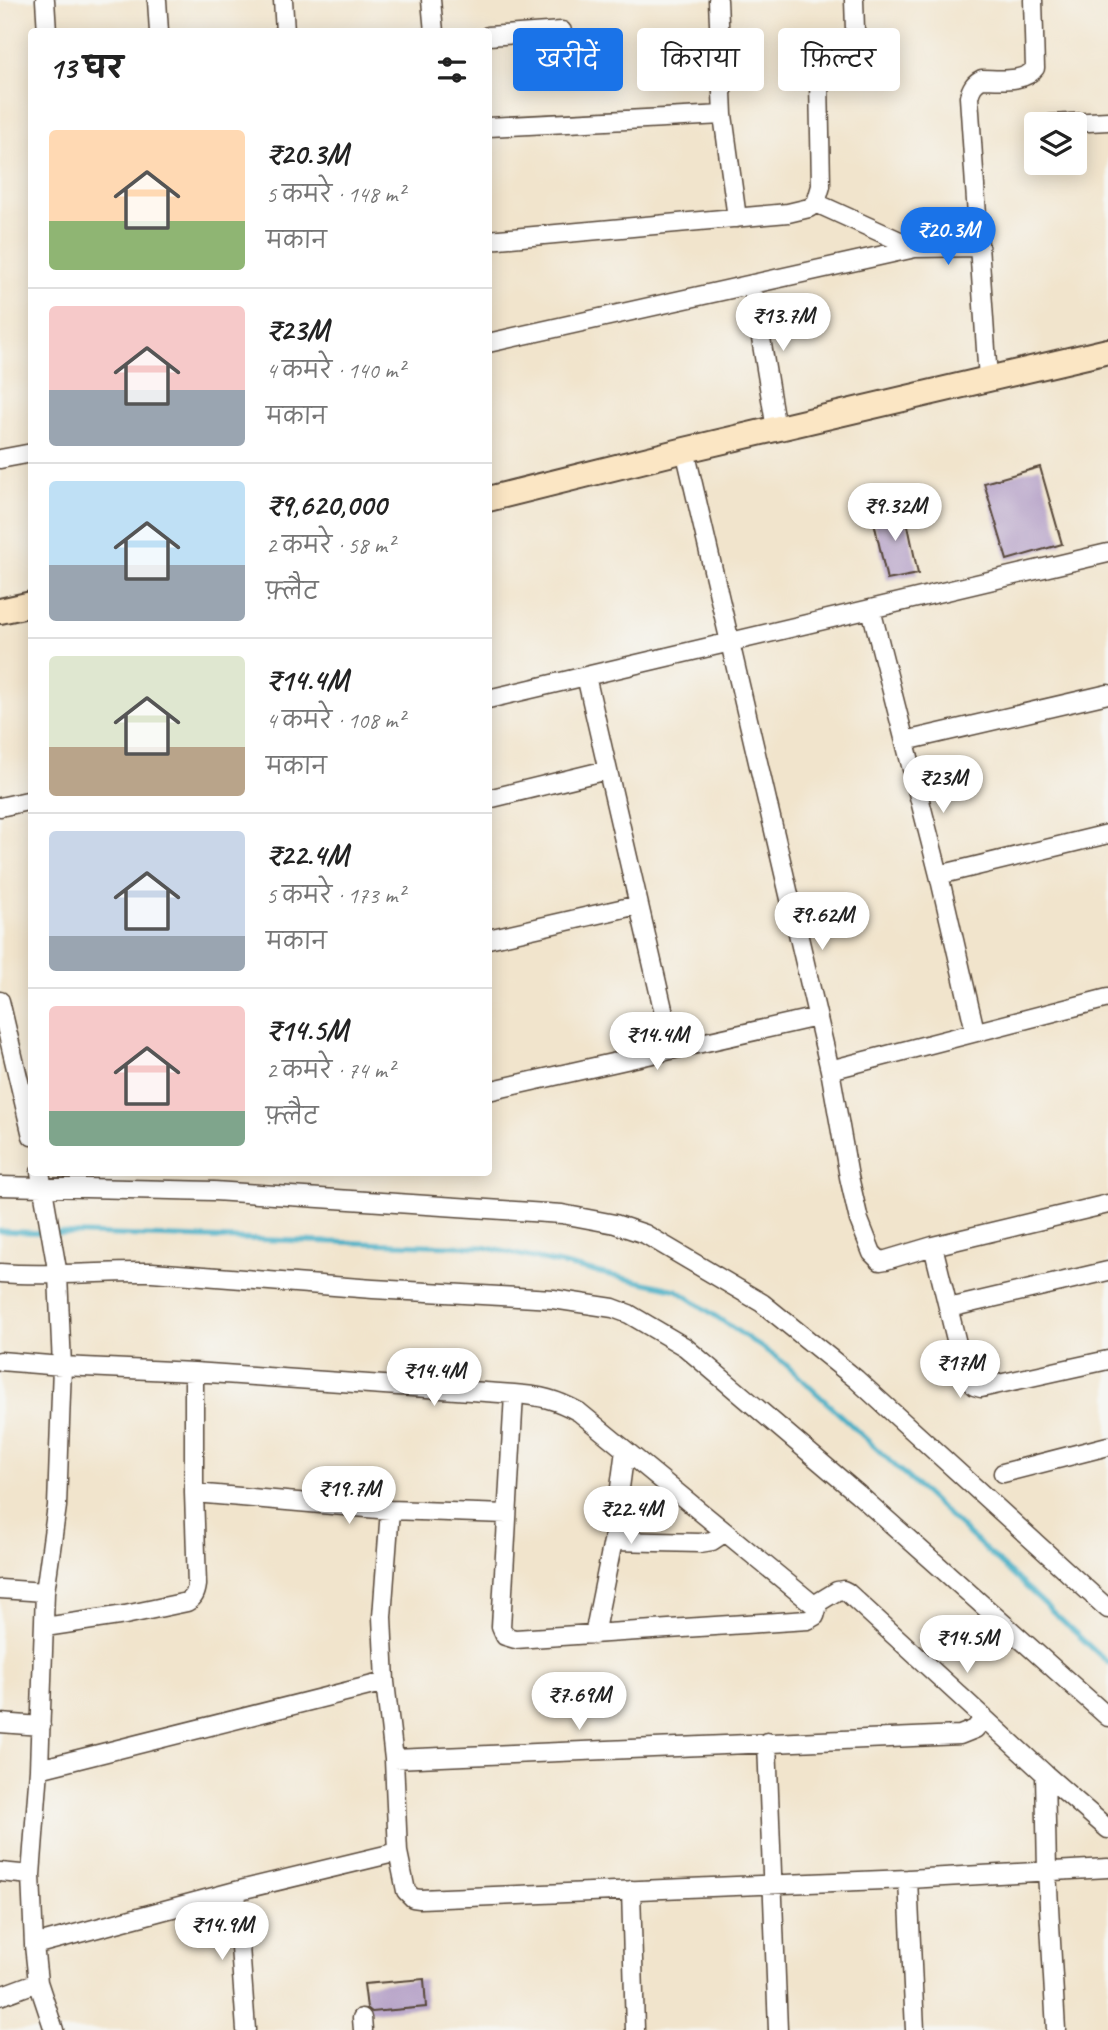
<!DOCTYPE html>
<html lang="hi">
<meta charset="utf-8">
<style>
:root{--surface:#fff;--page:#f2f2f2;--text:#222;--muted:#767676;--line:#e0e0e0;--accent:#1a73e8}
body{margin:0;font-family:Caveat,"Playpen Sans Deva",sans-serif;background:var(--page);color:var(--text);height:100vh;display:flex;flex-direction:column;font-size:26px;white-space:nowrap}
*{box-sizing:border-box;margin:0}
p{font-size:23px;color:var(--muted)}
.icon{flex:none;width:38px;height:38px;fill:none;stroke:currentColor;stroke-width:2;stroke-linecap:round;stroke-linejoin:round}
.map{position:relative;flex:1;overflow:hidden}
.panel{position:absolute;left:28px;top:28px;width:464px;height:1148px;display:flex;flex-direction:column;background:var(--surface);border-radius:7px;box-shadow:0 4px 18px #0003}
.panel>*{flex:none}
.banner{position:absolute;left:513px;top:28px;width:490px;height:63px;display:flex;gap:14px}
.controls{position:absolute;left:1024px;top:112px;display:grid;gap:14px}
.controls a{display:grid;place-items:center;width:63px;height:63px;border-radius:7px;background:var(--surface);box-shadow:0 4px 18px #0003;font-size:35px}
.price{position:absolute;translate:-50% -60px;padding:0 16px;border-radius:24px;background:#fff;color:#222;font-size:23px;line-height:46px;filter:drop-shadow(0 2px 4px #0008)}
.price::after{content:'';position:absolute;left:50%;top:42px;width:21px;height:16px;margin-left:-10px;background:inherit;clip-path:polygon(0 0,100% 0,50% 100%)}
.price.active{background:var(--accent);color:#fff}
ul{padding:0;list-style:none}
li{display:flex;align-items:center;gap:21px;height:175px;padding:0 21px}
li+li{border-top:2px solid var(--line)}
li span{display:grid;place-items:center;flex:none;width:196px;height:140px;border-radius:7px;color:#555}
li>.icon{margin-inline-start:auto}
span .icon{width:84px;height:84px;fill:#fffc;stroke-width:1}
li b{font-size:30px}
h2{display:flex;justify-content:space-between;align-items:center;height:84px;padding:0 21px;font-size:30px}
.chip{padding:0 24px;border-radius:7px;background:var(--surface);box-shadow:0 4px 18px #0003;font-size:24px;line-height:63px}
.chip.active{background:var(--accent);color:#fff}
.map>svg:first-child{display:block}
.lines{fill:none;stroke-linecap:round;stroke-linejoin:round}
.stream{stroke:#45aec5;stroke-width:5}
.building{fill:#b19bc4}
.street-casing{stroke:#564638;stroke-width:21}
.secondary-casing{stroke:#564638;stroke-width:28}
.street{stroke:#fff;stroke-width:18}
.secondary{stroke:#fbe6c4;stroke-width:24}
</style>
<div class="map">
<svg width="1108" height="2030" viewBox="0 0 1108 2030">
<rect width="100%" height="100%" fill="#f6f6f2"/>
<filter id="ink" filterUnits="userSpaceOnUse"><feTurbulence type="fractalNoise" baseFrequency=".0143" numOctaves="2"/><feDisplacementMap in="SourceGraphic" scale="14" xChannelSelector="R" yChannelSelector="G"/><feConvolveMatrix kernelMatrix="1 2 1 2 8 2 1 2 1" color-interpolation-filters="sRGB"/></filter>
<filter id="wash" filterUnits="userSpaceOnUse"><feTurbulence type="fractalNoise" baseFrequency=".00686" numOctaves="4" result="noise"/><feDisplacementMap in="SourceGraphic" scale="28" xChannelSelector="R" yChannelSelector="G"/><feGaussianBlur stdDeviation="1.57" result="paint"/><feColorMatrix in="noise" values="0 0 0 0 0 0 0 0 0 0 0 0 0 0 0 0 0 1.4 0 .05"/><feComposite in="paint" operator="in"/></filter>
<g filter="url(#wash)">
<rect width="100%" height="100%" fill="#f1e4cc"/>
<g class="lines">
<path class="stream" d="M0 1231 46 1233
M56 1233 484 1247 677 1290 783 1362 1108 1663"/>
</g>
<g id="blocks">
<path class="building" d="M1040 467 1062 544 1007 560 984 483Z
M904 506 918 574 887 580 872 513Z
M424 1979 426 2007 372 2012 367 2008 364 1984Z"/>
</g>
</g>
<g filter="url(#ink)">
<use href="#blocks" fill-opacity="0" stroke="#564638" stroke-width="2"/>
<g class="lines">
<defs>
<path id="street" d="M45 0 47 32
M157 0 159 32
M283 0 285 32
M431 0 434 32
M718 0 723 115 737 218
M488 36 562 31
M1050 124 1108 121
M488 127 723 115
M816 203 915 248
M488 240 788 213 809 208 816 203 821 186 819 80C825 64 845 70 856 59L854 0
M752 284 776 429
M488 343 915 248 979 247
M988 379 969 97C971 88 974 83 982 79 998 79 1025 83 1035 68L1033 0
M685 450 830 1070 849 1177 859 1220 872 1253 880 1261 886 1260 933 1246 1108 1204
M0 459 32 453
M871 609 939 875 975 1031
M586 676 1108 553
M488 699 586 676 672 1048
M905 741 1108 694
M488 799 607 770
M0 807 32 800
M939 875 1108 834
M488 939 638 905
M0 1001 32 1136
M830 1070 1108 998
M488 1091 817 1017
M40 1172 58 1275 62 1366 57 1506 45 1592 39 1769 31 1875 34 1945 38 1982 54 2030
M0 1186 214 1191 562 1214 615 1224 645 1234 762 1303 856 1379 1108 1609
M933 1246 965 1376 974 1386 981 1388 1108 1360
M0 1273C51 1277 101 1271 152 1272L373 1289 553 1299 613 1308 629 1314 685 1347 858 1494 1108 1717
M949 1308 1108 1271
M0 1361 62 1366 194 1372 514 1394C541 1396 555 1399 579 1412L814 1605 817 1609 815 1616 808 1620 515 1639 505 1636 501 1627 514 1394
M1003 1473 1108 1446
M194 1493 390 1510 507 1514
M390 1510 382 1617 385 1682 394 1759 398 1852 406 1891 413 1898 420 1899 908 1879 1108 1868
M613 1541 700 1543 712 1541 724 1533
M0 1589 45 1592
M814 1605 837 1591 843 1590 847 1592 1045 1774 1108 1829
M45 1627 125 1615 187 1602C194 1598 196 1593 197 1585L194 1493V1372
M594 1635 613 1541 625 1450
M0 1723 41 1726
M767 1742 778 2030
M394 1759 960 1735 975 1729 984 1718
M39 1769 385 1682
M1045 1774 1047 1871 1056 2030
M0 1872 31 1875
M908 1879 915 2030
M631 1890 635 2030
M236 1891 246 2030
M34 1945 236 1891 398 1852
M0 1996 38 1982
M362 2018 363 2030"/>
<path id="secondary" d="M488 499 685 450 1108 351
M0 611 32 604"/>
</defs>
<use href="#street" class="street-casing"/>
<use href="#secondary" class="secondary-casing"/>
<use href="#street" class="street"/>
<use href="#secondary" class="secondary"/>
</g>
</g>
</svg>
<div class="controls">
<a><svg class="icon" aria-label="layers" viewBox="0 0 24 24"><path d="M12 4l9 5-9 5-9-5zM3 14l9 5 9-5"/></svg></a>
</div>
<b class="price active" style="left:948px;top:267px">₹20.3M</b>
<b class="price" style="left:783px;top:353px">₹13.7M</b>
<b class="price" style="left:895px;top:543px">₹9.32M</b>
<b class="price" style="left:943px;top:815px">₹23M</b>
<b class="price" style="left:822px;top:952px">₹9.62M</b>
<b class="price" style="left:657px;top:1072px">₹14.4M</b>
<b class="price" style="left:960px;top:1400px">₹17M</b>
<b class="price" style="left:434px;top:1408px">₹14.4M</b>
<b class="price" style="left:349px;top:1526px">₹19.7M</b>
<b class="price" style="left:631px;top:1546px">₹22.4M</b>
<b class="price" style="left:967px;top:1675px">₹14.5M</b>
<b class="price" style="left:579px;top:1732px">₹7.69M</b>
<b class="price" style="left:222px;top:1962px">₹14.9M</b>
<div class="banner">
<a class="chip active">खरीदें</a>
<a class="chip">किराया</a>
<a class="chip">फ़िल्टर</a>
</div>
<section class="panel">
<h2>13 घर<svg class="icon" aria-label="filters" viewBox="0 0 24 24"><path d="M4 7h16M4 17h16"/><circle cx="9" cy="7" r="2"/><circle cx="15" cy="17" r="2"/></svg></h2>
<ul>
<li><span style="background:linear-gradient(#ffd9b3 65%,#8fb573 0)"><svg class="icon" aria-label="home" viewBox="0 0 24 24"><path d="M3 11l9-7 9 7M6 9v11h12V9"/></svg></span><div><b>₹20.3M</b><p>5 कमरे · 148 m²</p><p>मकान</p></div></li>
<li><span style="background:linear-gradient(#f6c9c9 60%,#9aa5b1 0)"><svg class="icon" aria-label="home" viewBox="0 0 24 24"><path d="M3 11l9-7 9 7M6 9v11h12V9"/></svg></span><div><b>₹23M</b><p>4 कमरे · 140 m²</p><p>मकान</p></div></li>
<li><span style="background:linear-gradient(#bfe0f5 60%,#9aa5b1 0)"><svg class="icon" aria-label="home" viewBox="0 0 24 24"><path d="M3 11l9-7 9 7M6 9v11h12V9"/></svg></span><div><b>₹9,620,000</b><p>2 कमरे · 58 m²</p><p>फ़्लैट</p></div></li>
<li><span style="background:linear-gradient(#dfe7d0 65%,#b9a48a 0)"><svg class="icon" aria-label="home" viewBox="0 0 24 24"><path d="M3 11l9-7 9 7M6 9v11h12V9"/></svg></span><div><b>₹14.4M</b><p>4 कमरे · 108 m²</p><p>मकान</p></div></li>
<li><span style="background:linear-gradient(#c9d6e8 75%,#9aa5b1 0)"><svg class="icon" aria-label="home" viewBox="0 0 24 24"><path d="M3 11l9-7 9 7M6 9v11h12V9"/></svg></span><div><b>₹22.4M</b><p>5 कमरे · 173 m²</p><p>मकान</p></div></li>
<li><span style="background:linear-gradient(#f6c9c9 75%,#7fa58c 0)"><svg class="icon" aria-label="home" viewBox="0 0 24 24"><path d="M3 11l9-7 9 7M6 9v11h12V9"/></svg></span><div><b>₹14.5M</b><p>2 कमरे · 74 m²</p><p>फ़्लैट</p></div></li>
</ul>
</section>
</div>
